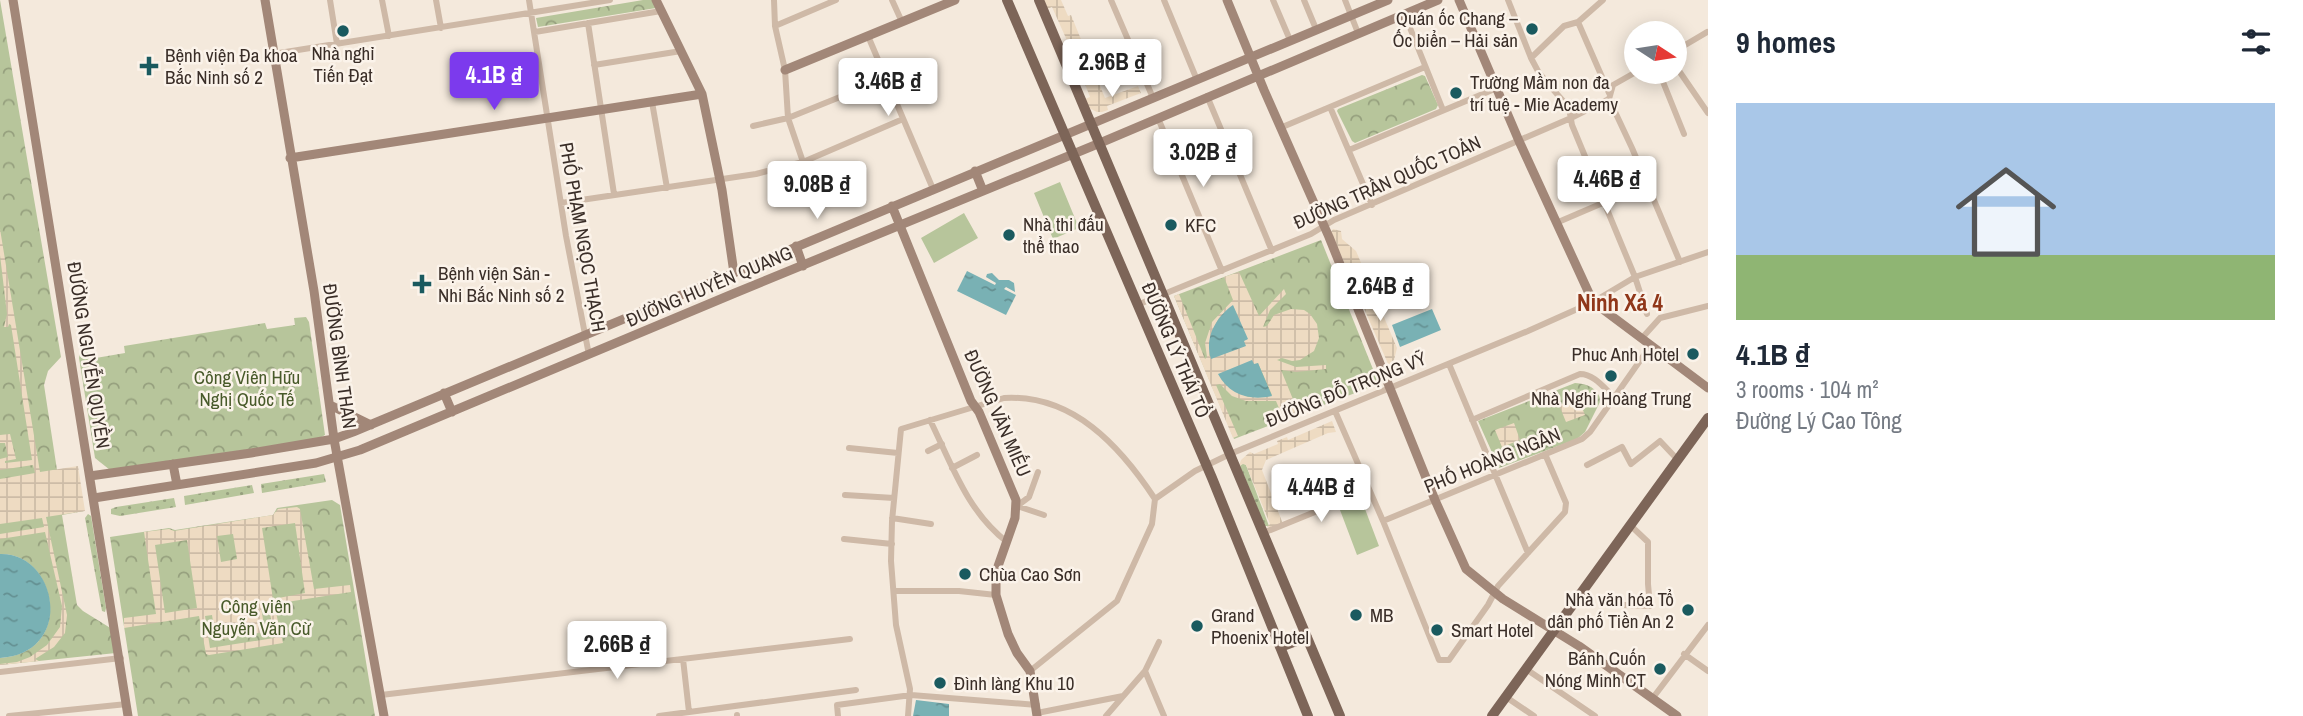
<!DOCTYPE html>
<meta charset="utf-8">
<style>
:root{--surface:#fff;--page:#f2f2f3;--text:#1f2937;--muted:#747a83;--line:#e0e1e3;--accent:#7c3aed}
body{margin:0;font-family:"Archivo Narrow",sans-serif;background:var(--page);color:var(--text);height:100vh;display:flex;flex-direction:column;font-size:26px;white-space:nowrap}
*{box-sizing:border-box;margin:0}
p{font-size:23px;color:var(--muted)}
.icon{flex:none;width:38px;height:38px;fill:none;stroke:currentColor;stroke-width:2;stroke-linecap:round;stroke-linejoin:round}
.map{position:relative;flex:1;overflow:hidden}
.details{display:flex;flex-direction:column;background:var(--surface);width:595px}
.details>*{flex:none}
.needle{width:46px;rotate:102deg}
.controls{position:absolute;left:1624px;top:21px;display:grid;gap:14px}
.controls a{display:grid;place-items:center;width:63px;height:63px;border-radius:50%;background:var(--surface);box-shadow:0 4px 18px #0003;font-size:35px}
.price{position:absolute;translate:-50% -60px;padding:0 16px;border-radius:7px;background:#fff;color:#222;font-size:23px;line-height:46px;filter:drop-shadow(0 2px 4px #0008)}
.price::after{content:'';position:absolute;left:50%;top:42px;width:21px;height:16px;margin-left:-10px;background:inherit;clip-path:polygon(0 0,100% 0,50% 100%)}
.price.active{background:var(--accent);color:#fff}
ul{padding:0;list-style:none}
li{display:grid;align-content:center;gap:14px;height:371px;padding:0 28px}
li+li{border-top:2px solid var(--line)}
li span{display:grid;place-items:center;height:217px;border-radius:0px;color:#555}
li>.icon{margin-inline-start:auto}
span .icon{width:126px;height:126px;fill:#fffc;stroke-width:1}
li b{font-size:30px}
h2{display:flex;justify-content:space-between;align-items:center;height:84px;padding:0 28px;font-size:30px}
main{display:flex;flex:1;min-height:0}
.map>svg:first-child{display:block}
.grass{fill:url(#grass-dots)}
.forest{fill:url(#forest-crowns)}
.pitch{fill:#b7c59b}
.plaza{fill:url(#plaza-grid);fill-rule:evenodd}
.water{fill:url(#water-ripples)}
.lines{fill:none;stroke-linecap:round;stroke-linejoin:round}
.street{stroke:#ceb9a7;stroke-width:6}
.secondary{stroke:#a28778;stroke-width:9}
.primary{stroke:#7d6558;stroke-width:10}
.poi-dot{fill:#1a5a5f;stroke:#fbf3ea;stroke-width:2.5}
.labels{text-anchor:middle;dominant-baseline:central;stroke-width:5;stroke-linejoin:round;paint-order:stroke}
.poi-label{font-size:19px;fill:#3a2e28;stroke:#fbf3ea;text-anchor:start}
.street-label{font-size:19px;fill:#3a2e28;stroke:#fbf3ea}
.park-label{font-size:19px;fill:#485a2a;stroke:#fbf3ea}
.quarter-label{font-size:23px;font-weight:bold;fill:#90371a;stroke:#fbf3ea}
</style>
<main>
<div class="map">
<svg width="1708" height="716" viewBox="0 0 1708 716">
<defs>
<pattern id="grass-dots" width="8" height="8" patternUnits="userSpaceOnUse" patternTransform="scale(1.75)"><rect width="8" height="8" fill="#b7c59b"/><path d="M2 2h.1M6 6h.1" fill="none" stroke="#96a07e" stroke-width="1.8" stroke-linecap="round"/></pattern>
<pattern id="forest-crowns" width="20" height="18" patternUnits="userSpaceOnUse" patternTransform="scale(1.75)"><rect width="20" height="18" fill="#b7c59b"/><path d="M2 6a3 3 0 1 1 6 0M12 15a3 3 0 1 1 6 0" fill="none" stroke="#96a07e"/></pattern>
<pattern id="plaza-grid" width="8" height="8" patternUnits="userSpaceOnUse" patternTransform="scale(1.75)"><rect width="8" height="8" fill="#eedbc2"/><path d="M0 4h8M4 0v8" fill="none" stroke="#cdbca7"/></pattern>
<pattern id="water-ripples" width="26" height="14" patternUnits="userSpaceOnUse" patternTransform="scale(1.75)"><rect width="26" height="14" fill="#79b1b4"/><path d="M2 4q2-2 4 0t4 0M15 11q2-2 4 0t4 0" fill="none" stroke="#649092"/></pattern>
</defs>
<rect width="100%" height="100%" fill="#f4e9dc"/>
<path class="grass" d="M1243 463 1246 465 1269 526H1265L1240 466Z
M324 474 326 482 262 493 261 484Z
M252 485 254 493 185 505 184 496Z
M174 498 176 507 120 516 111 514V509L116 507Z
M88 514 91 516 106 608 105 612 102 611 85 518Z"/>
<path class="forest" d="M0 0 61 357 48 371 44 385 57 470 77 467 84 511 62 515 77 605 83 611 112 629 116 653 0 665V658C76 653 57 552 0 554Z
M643 0H652L656 8 538 27 536 18Z
M1422 75 1425 76 1438 105 1436 109 1355 143 1352 141 1337 111 1338 109Z
M1321 240 1379 384 1234 439 1174 296Z
M306 317 309 322 325 435 318 439 110 470 95 458 79 358 80 353 88 351 90 359 125 353 124 346 265 323 267 329 295 325 294 318Z
M1575 383C1588 384 1596 387 1601 400L1585 432 1577 439 1499 468 1478 421Z
M332 500 340 505 375 716H138L110 537 169 528 175 530 273 515 277 508Z"/>
<path class="pitch" d="M1060 182 1079 228 1053 239 1034 193Z
M964 213 978 238 934 263 921 238Z
M1362 501 1379 546 1357 555 1340 510Z"/>
<path class="plaza" d="M1044 0H1061L1068 16 1071 15 1105 98 1138 86 1141 93 1107 106 1108 110 1102 112H1097L1089 108 1085 99 1090 97 1074 56 1068 58 1063 48 1069 45 1052 7 1047 9Z
M0 229 40 472 78 466 85 511 46 517 67 615 65 633 54 647 35 659 39 661 0 665V664L17 662 30 657 47 645 60 627 62 606 45 532 0 539V534L44 527 42 518 0 524V479L35 473 33 465 0 470V459L8 457 5 443H0V435L10 434 16 459 5 461V463L32 460 11 325 9 324 8 327H4L7 314 0 255Z
M1333 229 1341 231 1342 239 1356 251 1397 348 1393 364 1395 373H1392L1331 232Z
M1239 272 1259 316 1284 289 1286 294 1270 310 1263 327 1267 326 1274 315 1291 309 1304 310 1310 314 1317 324 1319 338 1314 351 1300 360 1292 361 1282 358 1277 360 1296 367 1326 365V369L1296 372 1281 370 1299 414 1284 420 1276 401H1246L1232 396 1220 384 1216 385 1238 436 1233 438 1174 296 1179 294 1205 359 1207 357 1205 343 1212 322 1233 300 1224 277ZM1233 306 1247 339 1209 356 1212 331 1219 318ZM1258 363 1272 395 1248 397 1226 385Z
M1578 398 1585 415 1566 422 1559 405Z
M1332 421 1336 432 1328 433 1266 460 1262 470 1283 524 1271 528 1267 527 1270 524 1246 465 1243 464 1239 466 1241 460 1250 452 1254 454 1278 444 1277 441 1287 437 1288 440Z
M1514 423 1520 440 1502 447 1495 430Z
M297 507 300 509 314 589 350 585 351 592 274 604 283 643 209 655 206 654 199 616 124 628V618L156 614 144 532 169 529 174 531 273 515 278 509ZM295 523 305 593 273 599 262 528ZM233 534 237 559 221 562 217 536ZM187 540 197 608 165 613 155 545ZM269 606 274 638 210 648 205 616 212 615 216 640 265 632 261 607Z"/>
<path class="water" d="M967 271 995 285 996 283 986 277 987 274 992 273 999 280H1009L1014 283 1015 292 1006 287 1004 289 1016 295 1006 315 957 291Z
M1233 305 1248 339 1244 341 1246 346 1211 359C1204 338 1216 317 1233 305Z
M1432 309 1441 330 1400 347 1392 325Z
M1252 360 1254 364 1258 363 1272 396C1250 401 1229 395 1218 374Z
M0 554C58 552 76 653 0 658Z
M916 700 949 704V716H913Z"/>
<g class="lines">
<path class="street" d="M330 0 337 44
M382 0 389 36
M436 0 441 28
M529 0 566 236 589 355
M774 0 775 26 785 70 788 118 803 162
M892 0 902 22
M1111 0 1153 98
M1164 0 1197 80
M1273 0 1290 40
M1304 0 1316 29
M1345 0 1358 33
M1508 0 1531 58 1539 73 1569 108 1572 125 1635 277 1647 314
M1603 0 1578 22 1609 93
M1404 13 1443 110
M588 23 614 194
M1649 25 1654 33
M775 26 836 0
M1642 31 1643 33
M535 32 661 11
M868 36 933 189
M1675 51 1707 32
M273 54 610 0
M1531 58 1564 26 1578 22
M594 65 681 51
M1675 65 1708 113
M1659 72 1684 134
M1207 96 1272 251
M1609 99 1632 148 1680 262
M652 102 667 188
M1330 107 1372 205
M1158 118 1222 271
M753 126 788 118 887 78
M1280 128 1425 67
M1349 150 1497 88
M561 203 756 174 803 162 903 119
M1556 223 1647 184
M1137 305 1311 234 1334 220 1571 118 1609 99 1613 85 1636 72
M1642 338 1660 318 1708 306
M1449 364 1528 553
M1335 411 1383 521 1439 660H1449L1488 605 1498 586 1565 512 1566 503 1545 454
M930 420C952 465 967 511 1007 542
M1472 420 1580 374C1594 374 1604 388 1614 397
M849 448 898 453
M928 451 942 444
M1587 465 1622 447 1631 464 1660 441 1677 459
M952 468 977 455
M845 495 894 498
M1155 499 1195 471 1230 454 1528 331 1593 302 1635 277 1708 252
M1017 506 1029 497 1038 472
M1017 506 1044 515
M892 518 931 524
M1383 521 1582 439 1590 432 1651 345
M1263 533 1369 490
M844 539 892 544
M894 591H959L996 595
M1624 605 1650 606 1648 584V542L1630 525
M1684 654 1708 671
M683 659 689 712
M1526 669 1595 716
M1030 671 1117 601 1152 524 1155 499
M1145 671 1159 642
M0 672 121 658
M381 695 850 639
M1506 697 1534 716
M1652 699 1708 625
M1037 713 1123 696
M737 715V716
M9 716 127 704
M659 716 856 690
M838 716 837 705 911 695 1037 705
M908 716 910 689 896 625 891 561 892 521 901 429 1004 398C1073 394 1120 446 1155 499
M1106 716 1145 671 1164 716"/>
<path class="secondary" d="M13 0 128 716
M265 0 314 291 334 439 384 716
M656 0 702 94 722 190 734 273
M1227 0 1264 90 1329 237 1435 500 1466 569 1503 599 1579 646 1677 716
M1459 0 1519 141 1593 302 1708 388
M785 70 955 0
M290 158 702 94
M975 171 983 191
M892 206 971 401 979 412 1016 500 1015 518 996 572V595L1008 634 1017 653 1030 671 1037 716
M796 246 803 266
M444 393 452 412
M330 405 371 425
M173 464 177 485
M90 476 251 453 334 439 353 432 1388 0
M94 498 316 463 360 450 735 293 1100 143 1438 0"/>
<path class="primary" d="M1007 0 1212 478 1308 716
M1039 0 1340 716
M1280 647 1307 637
M1492 716 1708 418"/>
</g>
<g class="poi-dot">
<circle cx="1532" cy="29" r="7"/>
<circle cx="343" cy="31" r="7"/>
<path d="M145.5 55.5h7v7h7v7h-7v7h-7v-7h-7v-7h7z"/>
<circle cx="1456" cy="93" r="7"/>
<circle cx="1171" cy="225" r="7"/>
<circle cx="1009" cy="235" r="7"/>
<path d="M418.5 273.5h7v7h7v7h-7v7h-7v-7h-7v-7h7z"/>
<circle cx="1693" cy="354" r="7"/>
<circle cx="1611" cy="376" r="7"/>
<circle cx="965" cy="574" r="7"/>
<circle cx="1688" cy="610" r="7"/>
<circle cx="1356" cy="615" r="7"/>
<circle cx="1197" cy="626" r="7"/>
<circle cx="1437" cy="630" r="7"/>
<circle cx="1660" cy="669" r="7"/>
<circle cx="940" cy="683" r="7"/>
</g>
<g class="labels">
<g class="poi-label">
<text x="1518" y="18" text-anchor="end">Quán ốc Chang –<tspan x="1518" dy="22">Ốc biển – Hải sản</tspan></text>
<text x="343" y="53" text-anchor="middle">Nhà nghỉ<tspan x="343" dy="22">Tiến Đạt</tspan></text>
<text x="165" y="55">Bệnh viện Đa khoa<tspan x="165" dy="22">Bắc Ninh số 2</tspan></text>
<text x="1470" y="82">Trường Mầm non đa<tspan x="1470" dy="22">trí tuệ - Mie Academy</tspan></text>
<text x="1023" y="224">Nhà thi đấu<tspan x="1023" dy="22">thể thao</tspan></text>
<text x="1185" y="225">KFC</text>
<text x="438" y="273">Bệnh viện Sản -<tspan x="438" dy="22">Nhi Bắc Ninh số 2</tspan></text>
<text x="1679" y="354" text-anchor="end">Phuc Anh Hotel</text>
<text x="1611" y="398" text-anchor="middle">Nhà Nghỉ Hoàng Trung</text>
<text x="979" y="574">Chùa Cao Sơn</text>
<text x="1674" y="599" text-anchor="end">Nhà văn hóa Tổ<tspan x="1674" dy="22">dân phố Tiền An 2</tspan></text>
<text x="1211" y="615">Grand<tspan x="1211" dy="22">Phoenix Hotel</tspan></text>
<text x="1370" y="615">MB</text>
<text x="1451" y="630">Smart Hotel</text>
<text x="1646" y="658" text-anchor="end">Bánh Cuốn<tspan x="1646" dy="22">Nóng Minh CT</tspan></text>
<text x="954" y="683">Đình làng Khu 10</text>
</g>
<g class="street-label">
<text transform="translate(1387 182) rotate(-24)">ĐƯỜNG TRẦN QUỐC TOẢN</text>
<text transform="translate(583 237) rotate(80)">PHỐ PHẠM NGỌC THẠCH</text>
<text transform="translate(709 286) rotate(-23)">ĐƯỜNG HUYỀN QUANG</text>
<text transform="translate(1176 350) rotate(67)">ĐƯỜNG LÝ THÁI TỔ</text>
<text transform="translate(89 355) rotate(81)">ĐƯỜNG NGUYỄN QUYỀN</text>
<text transform="translate(340 356) rotate(82)">ĐƯỜNG BÌNH THAN</text>
<text transform="translate(1346 389) rotate(-22)">ĐƯỜNG ĐỖ TRỌNG VỸ</text>
<text transform="translate(998 413) rotate(66)">ĐƯỜNG VĂN MIẾU</text>
<text transform="translate(1492 460) rotate(-22)">PHỐ HOÀNG NGÂN</text>
</g>
<g class="park-label">
<text x="247" y="377">Công Viên Hữu<tspan x="247" dy="22">Nghị Quốc Tế</tspan></text>
<text x="256" y="606">Công viên<tspan x="256" dy="22">Nguyễn Văn Cừ</tspan></text>
</g>
<g class="quarter-label">
<text x="1620" y="302">Ninh Xá 4</text>
</g>
</g>
</svg>
<div class="controls">
<a><svg class="needle" viewBox="-14 -14 28 28"><path d="M0-13l5 13h-10z" fill="#e53935"/><path d="M0 13l5-13h-10z" fill="#747a83"/></svg></a>
</div>
<b class="price" style="left:1112px;top:99px">2.96B ₫</b>
<b class="price active" style="left:494px;top:112px">4.1B ₫</b>
<b class="price" style="left:888px;top:118px">3.46B ₫</b>
<b class="price" style="left:1203px;top:189px">3.02B ₫</b>
<b class="price" style="left:1607px;top:216px">4.46B ₫</b>
<b class="price" style="left:817px;top:221px">9.08B ₫</b>
<b class="price" style="left:1380px;top:323px">2.64B ₫</b>
<b class="price" style="left:1321px;top:524px">4.44B ₫</b>
<b class="price" style="left:617px;top:681px">2.66B ₫</b>
</div>
<section class="details">
<h2>9 homes<svg class="icon" aria-label="filters" viewBox="0 0 24 24"><path d="M4 7h16M4 17h16"/><circle cx="9" cy="7" r="2"/><circle cx="15" cy="17" r="2"/></svg></h2>
<ul>
<li><span style="background:linear-gradient(#a9c7e8 70%,#8fb573 0)"><svg class="icon" aria-label="home" viewBox="0 0 24 24"><path d="M3 11l9-7 9 7M6 9v11h12V9"/></svg></span><div><b>4.1B ₫</b><p>3 rooms · 104 m²</p><p>Đường Lý Cao Tông</p></div></li>
</ul>
</section>
</main>
